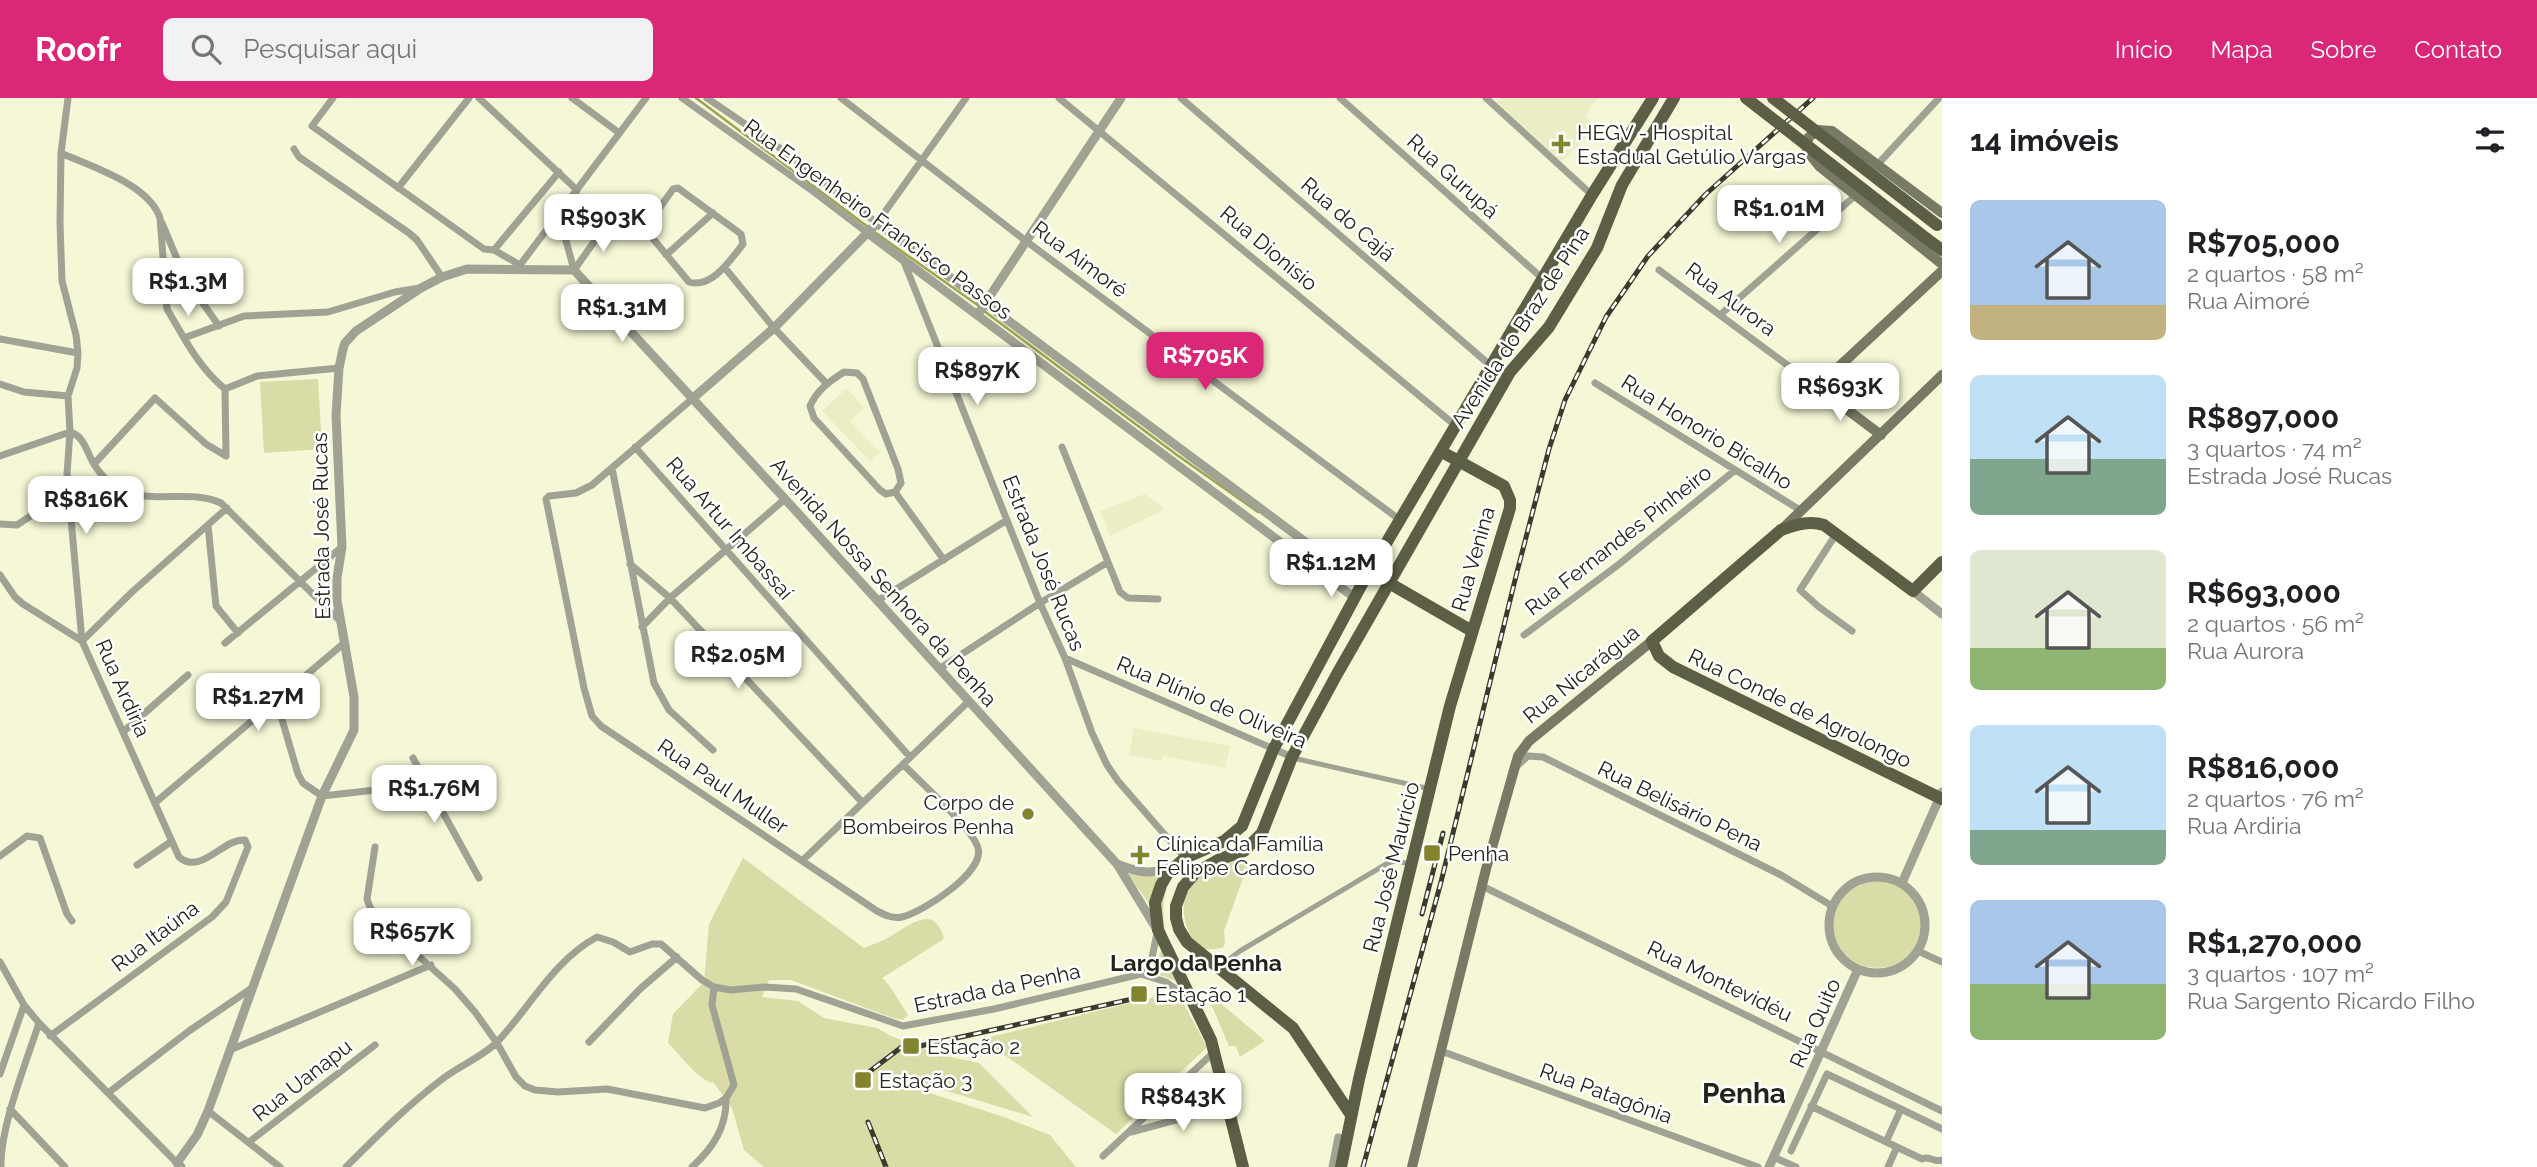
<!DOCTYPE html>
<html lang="pt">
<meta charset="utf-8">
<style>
:root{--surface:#fff;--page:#f2f2f2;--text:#202124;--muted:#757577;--accent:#db2777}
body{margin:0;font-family:Raleway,sans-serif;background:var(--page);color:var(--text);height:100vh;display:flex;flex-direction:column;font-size:26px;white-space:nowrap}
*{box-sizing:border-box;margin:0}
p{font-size:23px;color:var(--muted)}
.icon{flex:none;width:38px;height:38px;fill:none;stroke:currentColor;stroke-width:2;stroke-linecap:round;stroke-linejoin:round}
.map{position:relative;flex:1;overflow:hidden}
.panel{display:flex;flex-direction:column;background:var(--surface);width:595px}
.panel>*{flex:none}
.price{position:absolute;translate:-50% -60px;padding:0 16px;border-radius:14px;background:#fff;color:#222;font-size:23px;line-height:46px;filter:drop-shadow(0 2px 4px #0008)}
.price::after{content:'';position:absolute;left:50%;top:42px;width:21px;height:16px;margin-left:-10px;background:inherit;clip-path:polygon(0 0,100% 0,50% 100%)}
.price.selected{background:var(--accent);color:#fff}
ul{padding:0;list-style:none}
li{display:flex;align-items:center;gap:21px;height:175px;padding:0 28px}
li span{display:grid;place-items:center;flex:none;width:196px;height:140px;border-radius:10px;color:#555}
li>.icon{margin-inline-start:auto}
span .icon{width:84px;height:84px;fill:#fffc;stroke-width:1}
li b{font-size:30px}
h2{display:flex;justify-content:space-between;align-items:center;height:84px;padding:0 28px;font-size:30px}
header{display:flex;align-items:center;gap:42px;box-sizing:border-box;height:98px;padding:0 35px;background:var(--accent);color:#fff}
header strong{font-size:33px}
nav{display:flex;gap:38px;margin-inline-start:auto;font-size:24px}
.search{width:490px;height:63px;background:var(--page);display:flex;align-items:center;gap:18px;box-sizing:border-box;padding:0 24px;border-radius:10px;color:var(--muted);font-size:26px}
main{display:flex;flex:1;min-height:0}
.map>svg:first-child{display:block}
.built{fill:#ebeec5}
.green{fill:#d9dca6}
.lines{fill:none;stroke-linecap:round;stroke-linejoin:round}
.stream{stroke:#9fa252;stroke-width:2.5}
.pedestrian{stroke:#a0a294;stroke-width:5}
.minor{stroke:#a0a294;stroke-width:7}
.tertiary{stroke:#a0a294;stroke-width:9}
.secondary{stroke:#797a66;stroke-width:10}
.primary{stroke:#5d5e46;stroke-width:12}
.rail-casing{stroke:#3a3b2d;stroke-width:5}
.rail{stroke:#fff;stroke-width:2.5;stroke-dasharray:8;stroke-linecap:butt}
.primary-bridge{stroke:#5d5e46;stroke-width:12}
.poi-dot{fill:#82842e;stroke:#fff;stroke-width:2.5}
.labels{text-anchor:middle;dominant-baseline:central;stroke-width:5;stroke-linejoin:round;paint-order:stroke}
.poi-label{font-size:21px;fill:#232418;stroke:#fff;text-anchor:start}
.street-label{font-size:21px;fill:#232418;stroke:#fff}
.neighbourhood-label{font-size:23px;font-weight:bold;fill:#232418;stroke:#fff}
.district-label{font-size:28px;font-weight:bold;fill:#232418;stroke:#fff}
</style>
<header>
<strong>Roofr</strong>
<div class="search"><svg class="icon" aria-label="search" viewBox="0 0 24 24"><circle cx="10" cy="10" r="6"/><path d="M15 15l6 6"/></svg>Pesquisar aqui</div>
<nav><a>Início</a><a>Mapa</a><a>Sobre</a><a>Contato</a></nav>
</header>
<main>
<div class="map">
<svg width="1942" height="1069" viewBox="0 0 1942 1069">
<rect width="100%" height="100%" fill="#f5f7d6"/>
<path class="built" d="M1500 0H1598L1585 18 1597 29 1562 64 1497 4Z
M847 290 864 310 850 323 876 351 882 352 870 363 822 313Z
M1145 396 1165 411 1110 438 1100 413Z
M1134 630 1230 648 1225 670 1163 658 1161 663 1129 657Z"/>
<path class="green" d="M318 281 322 351 264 355 260 284Z
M1242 757 1247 769 1224 833 1225 846 1222 850C1217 850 1210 852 1205 851 1188 847 1180 812 1185 797 1186 794 1191 786 1194 783 1206 770 1226 764 1242 757Z
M743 760 864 850C873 846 883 843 891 838 911 826 935 805 944 841L882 880 889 887 908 917 903 922 893 920 791 882H769L762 899 798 903 824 920 877 930 891 938 941 957 979 965 1033 1019 914 983 905 982 914 990 1004 1019 1050 1037 1076 1069H764L744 1052 732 1010 714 985C698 983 681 957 668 945L673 916 704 884 709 826Z
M1123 771 1172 778C1150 820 1175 860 1190 900L1174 882 1148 873C1183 840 1145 799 1123 771Z
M1833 826a44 44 0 1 1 88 0a44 44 0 1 1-88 0Z
M1205 892 1265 943 1240 959 1236 948H1229Z
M1159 898 1163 906 1175 899 1181 901 1207 949 1116 1036 982 941Z"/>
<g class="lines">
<path class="stream" d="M696 0 868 129
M873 133 979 208
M984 213 1177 357 1258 414"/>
<path class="pedestrian" d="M1293 660 1430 691
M1220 868 1240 853 1388 765 1395 763 1406 765"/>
<path class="minor" d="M333 0 312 28 484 151 494 152 559 74
M479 0 577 92
M572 0 618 34
M682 0 814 94 869 136
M707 0 773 45 877 125 966 0
M841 0 1026 143 1400 422
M1059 0 1456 328
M1181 0 1491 268
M1340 0 1543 181
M1486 0 1592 97
M294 51 299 59 409 135 417 142 442 179
M61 55C92 69 149 86 160 120L167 211 184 240 244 218 328 214 395 194 420 190
M1878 66 1939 0
M398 90 469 0
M574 96 609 123 629 125 645 131 689 184C712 191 731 161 743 146L741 136 678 90 673 91 645 131
M559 117 574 172
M162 125 185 180 219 228
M494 152 520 167
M666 157 713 115
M904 164 1040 505 1065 560 1092 635 1107 667 1118 683 1185 760
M725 170 774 230 826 285
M517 171 646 0
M574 172 609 123
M1659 172 1817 289
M1720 217 1856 97
M184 240C195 259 208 277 225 291L257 278 339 270
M0 241 78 255
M844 274 857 275 863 281 898 371 901 385 895 394 886 396 880 392 814 320 810 308C817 292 830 283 844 274Z
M1595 285 1800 412
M0 286 24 294 68 298
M225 291 226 358
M692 301 592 387 576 395 549 398 546 401 584 590 592 618 601 628 877 813C885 817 893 821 902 819 923 814 985 774 978 750 973 731 919 683 903 666
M70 334C85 338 87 356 95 368 101 377 109 385 119 390 150 408 189 390 221 405L339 522
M635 349 910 659
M1062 349 1120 494 1128 500 1158 501
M0 358 70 334
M94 366 155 300 206 346 226 358
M612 370 654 585 669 612 713 652
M895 394 944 462
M0 426 17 427 50 405 68 399
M208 427 216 508 238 535
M1836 436 1800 492 1819 509 1852 533
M630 466 670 500 862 704
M0 477 15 499 23 506 82 543
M877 503 1007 422
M642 529 670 500 785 401
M1524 537 1618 467 1734 373
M82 543 132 494 227 410
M225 545 342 449
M1065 560 1292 659
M939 571 1040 505 1108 464
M276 601 298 676 303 685 322 698 429 686
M123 634 188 577
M413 660 479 780
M1516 669 1528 658 1543 659 1781 777 1832 808
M156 704 343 546
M375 749 367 801 373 817 455 891 475 914 497 945 516 979 525 988 535 992 558 994 607 991 705 1010 719 1005 726 1000 734 987 712 907 714 889 731 892 765 889 796 891 903 928 994 911 1141 876 1166 884 1187 899
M0 758 27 738 40 740 67 816 72 823
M803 762 969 603
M137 767 172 743
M1482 788 1942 1013
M1918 853 1942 864
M0 864 24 907 39 925 177 1065
M1141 876 1152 860 1157 835
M50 938 212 819 226 804 248 749 245 742C223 740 201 778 179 759L82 543 67 376 70 334 68 298 77 270 78 255 76 237 62 183 60 125 61 55 68 0
M589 944 640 891 677 859
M230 952 431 867
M1441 953 1758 1069
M0 976 24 907
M108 995 189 933 252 890
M1811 1008 1922 1061C1928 1057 1935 1065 1942 1062
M10 1011 65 1069
M1901 1011 1942 1031
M208 1013 280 1069
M1131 1034 1228 1008
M249 1044 375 947
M1791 1053 1827 976 1901 1011 1886 1044
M1103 1058 1214 954
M1773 1059 1796 1069
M1 1069C0 1029 26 965 39 925
M346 1069C376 1039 411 1004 445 979 461 967 484 958 498 943 530 909 554 862 597 839L613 844 630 854 652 846H661L702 882 714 889
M692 1069C713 1050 727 1029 726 1000
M1332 1069 1338 1039 1347 1041
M1888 1069 1897 1049"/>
<path class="tertiary" d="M869 136 1355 500
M978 216 1121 0
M692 301 774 230 877 125 1362 486
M1913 493 1942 516
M1117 766 1156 830
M1829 827a48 48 0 1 1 96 0a48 48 0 1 1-96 0Z
M1902 785 1942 694
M181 1069 177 1065 197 1037 208 1013 322 698 354 632V599L337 502V480L342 449 336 317 339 270 343 251 345 245 356 233 421 190 442 179 467 171 574 172 785 401 1117 766C1137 774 1152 778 1172 768
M1769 1069 1858 871"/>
<path class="secondary" d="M1942 115 1832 33 1817 32 1808 40 1807 53 1819 68 1942 166
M1881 337 1817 289 1942 173
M1781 432 1942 277
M1412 1069 1486 771 1518 658 1529 643 1652 543"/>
<path class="primary" d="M1927 141 1942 152
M1942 464 1913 493 1824 427C1809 422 1795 427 1781 432L1652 543 1659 558 1673 569 1942 701
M1389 485 1472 533
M1351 1017 1293 930 1187 844 1179 831 1176 820V808L1183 789 1195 775 1220 761 1244 753 1262 735 1292 659 1337 576 1510 274 1549 229 1597 150 1622 87 1674 0
M1243 1069 1211 942 1158 832 1155 805 1161 787 1168 775 1185 760 1224 743 1242 728 1273 652 1362 486 1592 97 1653 0
M1341 1069 1359 981 1450 608 1510 410V402L1504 388 1442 354"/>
<defs>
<path id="rail" d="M1422 816 1443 735
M911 950 1137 900
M861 980 907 945
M868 1024 886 1069
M1363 1069 1441 784 1517 474 1549 351 1565 302 1606 219 1648 158 1706 96 1813 0"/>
</defs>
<use href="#rail" class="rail-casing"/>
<use href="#rail" class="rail"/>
<path class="primary-bridge" d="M1746 0 1927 141
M1773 0 1937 127"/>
</g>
<g class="poi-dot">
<path d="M1557.5 35.5h7v7h7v7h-7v7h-7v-7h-7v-7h7z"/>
<circle cx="1028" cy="716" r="7"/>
<rect x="1423" y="746" width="18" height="18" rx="3.5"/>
<path d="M1136.5 746.5h7v7h7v7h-7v7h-7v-7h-7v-7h7z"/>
<rect x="1130" y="887" width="18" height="18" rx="3.5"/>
<rect x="902" y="939" width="18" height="18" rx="3.5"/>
<rect x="854" y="973" width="18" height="18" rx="3.5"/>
</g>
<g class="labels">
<g class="poi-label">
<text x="1577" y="34">HEGV - Hospital<tspan x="1577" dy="24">Estadual Getúlio Vargas</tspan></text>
<text x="1014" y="704" text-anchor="end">Corpo de<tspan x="1014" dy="24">Bombeiros Penha</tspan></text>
<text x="1156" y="745">Clínica da Família<tspan x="1156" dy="24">Felippe Cardoso</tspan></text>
<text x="1448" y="755">Penha</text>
<text x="1155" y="896">Estação 1</text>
<text x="927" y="948">Estação 2</text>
<text x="879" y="982">Estação 3</text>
</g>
<g class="street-label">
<text transform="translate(1453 78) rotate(42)">Rua Gurupá</text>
<text transform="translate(878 121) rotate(36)">Rua Engenheiro Francisco Passos</text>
<text transform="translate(1348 121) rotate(41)">Rua do Cajá</text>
<text transform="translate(1269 150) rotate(40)">Rua Dionísio</text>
<text transform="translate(1080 161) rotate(37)">Rua Aimoré</text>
<text transform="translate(1731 201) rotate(37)">Rua Aurora</text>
<text transform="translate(1520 229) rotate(-57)">Avenida do Braz de Pina</text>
<text transform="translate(1707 334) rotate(32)">Rua Honorio Bicalho</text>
<text transform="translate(321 428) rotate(-91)">Estrada José Rucas</text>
<text transform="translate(730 430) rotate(49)">Rua Artur Imbassaí</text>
<text transform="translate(1618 442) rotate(-38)">Rua Fernandes Pinheiro</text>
<text transform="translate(1473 461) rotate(-74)">Rua Venina</text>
<text transform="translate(1044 465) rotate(68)">Estrada José Rucas</text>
<text transform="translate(884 484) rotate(48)">Avenida Nossa Senhora da Penha</text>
<text transform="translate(1581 576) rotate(-39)">Rua Nicarágua</text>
<text transform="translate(123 590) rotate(66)">Rua Ardiria</text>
<text transform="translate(1212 604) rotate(23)">Rua Plínio de Oliveira</text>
<text transform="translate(1800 610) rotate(26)">Rua Conde de Agrolongo</text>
<text transform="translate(723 688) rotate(34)">Rua Paul Muller</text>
<text transform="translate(1680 708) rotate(26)">Rua Belisário Pena</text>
<text transform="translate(1391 769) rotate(-76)">Rua José Maurício</text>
<text transform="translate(155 838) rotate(-37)">Rua Itaúna</text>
<text transform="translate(1720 883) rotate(26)">Rua Montevidéu</text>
<text transform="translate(997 890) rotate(-12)">Estrada da Penha</text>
<text transform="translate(1815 925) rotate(-66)">Rua Quito</text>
<text transform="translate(302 982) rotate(-38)">Rua Uanapu</text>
<text transform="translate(1606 995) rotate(20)">Rua Patagônia</text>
</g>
<g class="neighbourhood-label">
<text x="1196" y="864">Largo da Penha</text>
</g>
<g class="district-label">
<text x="1744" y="995">Penha</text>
</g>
</g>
</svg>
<b class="price" style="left:1779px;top:147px">R$1.01M</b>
<b class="price" style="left:603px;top:156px">R$903K</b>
<b class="price" style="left:188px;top:220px">R$1.3M</b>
<b class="price" style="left:622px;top:246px">R$1.31M</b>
<b class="price selected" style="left:1205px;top:294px">R$705K</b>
<b class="price" style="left:977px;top:309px">R$897K</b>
<b class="price" style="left:1840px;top:325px">R$693K</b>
<b class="price" style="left:86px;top:438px">R$816K</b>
<b class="price" style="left:1331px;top:501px">R$1.12M</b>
<b class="price" style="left:738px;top:593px">R$2.05M</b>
<b class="price" style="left:258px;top:635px">R$1.27M</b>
<b class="price" style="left:434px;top:727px">R$1.76M</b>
<b class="price" style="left:412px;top:870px">R$657K</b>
<b class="price" style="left:1183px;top:1035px">R$843K</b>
</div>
<section class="panel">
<h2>14 imóveis<svg class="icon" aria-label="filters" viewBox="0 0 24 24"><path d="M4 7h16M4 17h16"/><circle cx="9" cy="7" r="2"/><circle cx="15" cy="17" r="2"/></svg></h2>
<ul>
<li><span style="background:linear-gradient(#a9c7e8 75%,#c2b280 0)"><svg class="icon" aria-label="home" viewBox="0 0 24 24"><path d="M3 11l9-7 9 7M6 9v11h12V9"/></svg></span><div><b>R$705,000</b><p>2 quartos · 58 m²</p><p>Rua Aimoré</p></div></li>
<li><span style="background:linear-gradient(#bfe0f5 60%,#7fa58c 0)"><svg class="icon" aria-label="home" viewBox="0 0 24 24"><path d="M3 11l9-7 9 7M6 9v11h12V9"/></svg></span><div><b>R$897,000</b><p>3 quartos · 74 m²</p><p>Estrada José Rucas</p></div></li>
<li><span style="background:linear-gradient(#dfe7d0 70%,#8fb573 0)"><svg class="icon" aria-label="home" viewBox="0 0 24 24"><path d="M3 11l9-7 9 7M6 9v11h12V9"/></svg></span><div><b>R$693,000</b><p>2 quartos · 56 m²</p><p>Rua Aurora</p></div></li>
<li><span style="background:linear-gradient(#bfe0f5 75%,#7fa58c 0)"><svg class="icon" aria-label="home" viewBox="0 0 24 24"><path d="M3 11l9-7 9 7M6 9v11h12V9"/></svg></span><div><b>R$816,000</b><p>2 quartos · 76 m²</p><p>Rua Ardiria</p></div></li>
<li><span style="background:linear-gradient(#a9c7e8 60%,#8fb573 0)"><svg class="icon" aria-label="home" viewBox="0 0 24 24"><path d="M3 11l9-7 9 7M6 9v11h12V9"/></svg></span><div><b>R$1,270,000</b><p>3 quartos · 107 m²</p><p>Rua Sargento Ricardo Filho</p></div></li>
</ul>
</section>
</main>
